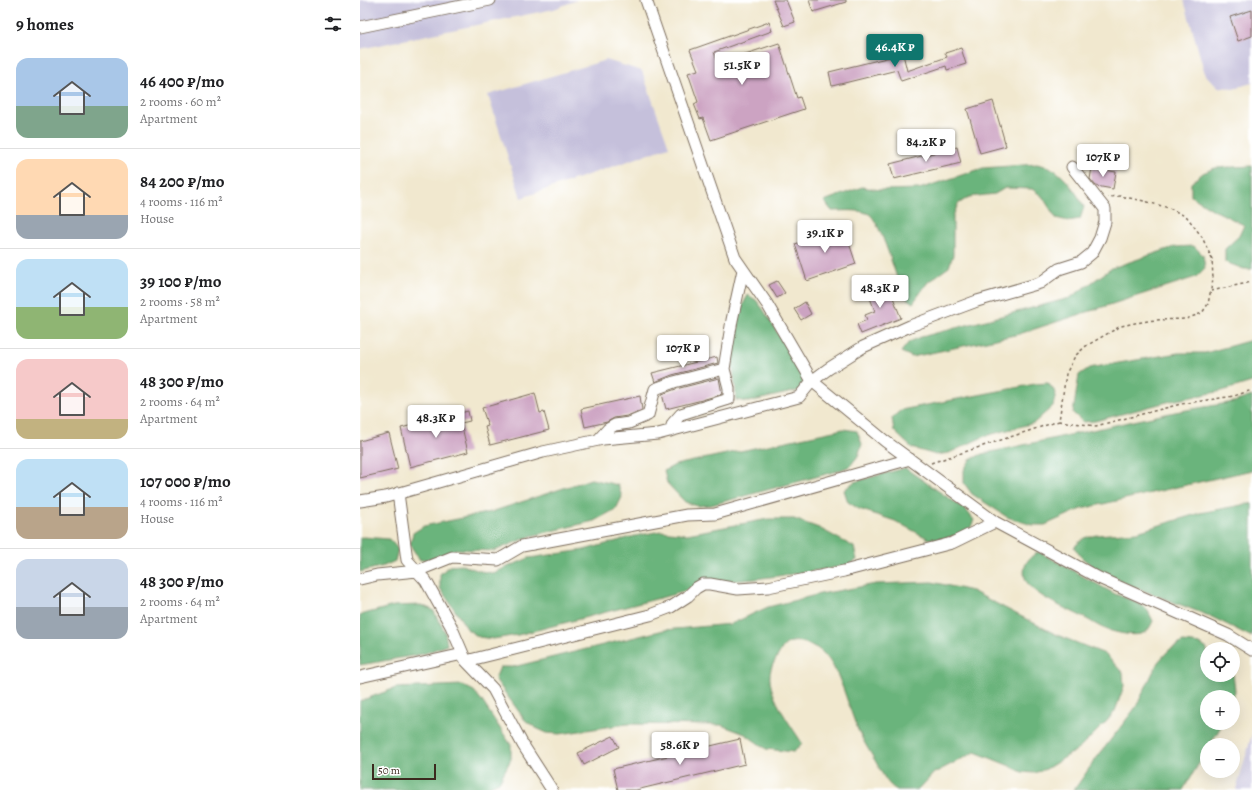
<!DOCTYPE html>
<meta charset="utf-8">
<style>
:root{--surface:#fff;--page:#f6f6f6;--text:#202124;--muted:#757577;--line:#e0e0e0;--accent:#0f766e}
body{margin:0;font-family:Alegreya,serif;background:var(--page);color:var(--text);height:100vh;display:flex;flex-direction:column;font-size:15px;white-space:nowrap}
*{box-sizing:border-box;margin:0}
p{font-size:13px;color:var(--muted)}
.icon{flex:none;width:22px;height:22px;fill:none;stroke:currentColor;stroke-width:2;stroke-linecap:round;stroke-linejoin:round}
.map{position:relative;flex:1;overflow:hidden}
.side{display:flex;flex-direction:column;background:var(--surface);width:360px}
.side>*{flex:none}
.fabs{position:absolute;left:840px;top:642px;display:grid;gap:8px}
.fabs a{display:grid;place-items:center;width:40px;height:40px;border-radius:50%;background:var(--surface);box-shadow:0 4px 16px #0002;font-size:20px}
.scale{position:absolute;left:12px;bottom:10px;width:64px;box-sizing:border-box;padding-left:4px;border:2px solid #3b2a1e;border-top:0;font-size:11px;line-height:14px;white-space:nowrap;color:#3b2a1e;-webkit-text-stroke:3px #fff;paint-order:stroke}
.price{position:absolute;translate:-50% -34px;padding:0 9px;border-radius:4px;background:#fff;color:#222;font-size:13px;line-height:26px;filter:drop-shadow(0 1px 2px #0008)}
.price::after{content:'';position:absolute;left:50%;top:24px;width:12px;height:9px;margin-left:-6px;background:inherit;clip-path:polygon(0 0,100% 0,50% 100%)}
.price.active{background:var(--accent);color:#fff}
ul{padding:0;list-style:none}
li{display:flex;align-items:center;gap:12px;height:100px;padding:0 16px}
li+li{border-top:1px solid var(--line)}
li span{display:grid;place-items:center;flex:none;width:112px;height:80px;border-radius:12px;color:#555}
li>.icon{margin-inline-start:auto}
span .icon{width:48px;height:48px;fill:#fffc;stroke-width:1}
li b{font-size:17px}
h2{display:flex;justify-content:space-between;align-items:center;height:48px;padding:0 16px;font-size:17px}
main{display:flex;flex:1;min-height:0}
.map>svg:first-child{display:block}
.industrial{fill:#c5c0db}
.forest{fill:#6bb47b;stroke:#536f4c}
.building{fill:#cca3c2}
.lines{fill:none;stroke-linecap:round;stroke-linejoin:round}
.minor-casing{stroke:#7b6c5c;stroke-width:13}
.path{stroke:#7b6c5c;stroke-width:1.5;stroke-dasharray:3 3;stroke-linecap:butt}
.minor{stroke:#fff;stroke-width:11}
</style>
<main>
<section class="side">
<h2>9 homes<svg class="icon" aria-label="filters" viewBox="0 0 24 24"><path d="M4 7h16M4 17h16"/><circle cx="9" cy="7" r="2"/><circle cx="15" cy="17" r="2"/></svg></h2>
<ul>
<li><span style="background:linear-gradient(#a9c7e8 60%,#7fa58c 0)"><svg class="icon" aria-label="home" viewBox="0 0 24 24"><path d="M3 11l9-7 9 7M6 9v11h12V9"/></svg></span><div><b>46 400 ₽/mo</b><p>2 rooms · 60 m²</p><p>Apartment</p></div></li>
<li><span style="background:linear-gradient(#ffd9b3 70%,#9aa5b1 0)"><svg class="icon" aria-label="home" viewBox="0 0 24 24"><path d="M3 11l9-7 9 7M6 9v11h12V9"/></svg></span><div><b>84 200 ₽/mo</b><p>4 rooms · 116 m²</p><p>House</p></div></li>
<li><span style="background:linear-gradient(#bfe0f5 60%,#8fb573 0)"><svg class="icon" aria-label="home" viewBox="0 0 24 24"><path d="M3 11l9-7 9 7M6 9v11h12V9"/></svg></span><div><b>39 100 ₽/mo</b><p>2 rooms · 58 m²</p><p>Apartment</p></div></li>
<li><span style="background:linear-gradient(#f6c9c9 75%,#c2b280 0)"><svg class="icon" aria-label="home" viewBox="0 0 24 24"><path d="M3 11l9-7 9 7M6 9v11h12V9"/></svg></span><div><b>48 300 ₽/mo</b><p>2 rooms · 64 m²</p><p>Apartment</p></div></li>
<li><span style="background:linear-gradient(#bfe0f5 60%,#b9a48a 0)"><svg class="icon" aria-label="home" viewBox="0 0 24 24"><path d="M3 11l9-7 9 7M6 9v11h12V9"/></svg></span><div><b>107 000 ₽/mo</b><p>4 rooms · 116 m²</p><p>House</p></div></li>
<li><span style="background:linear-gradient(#c9d6e8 60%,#9aa5b1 0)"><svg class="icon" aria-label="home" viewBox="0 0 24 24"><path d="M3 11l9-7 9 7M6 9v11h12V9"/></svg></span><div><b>48 300 ₽/mo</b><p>2 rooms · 64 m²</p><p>Apartment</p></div></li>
</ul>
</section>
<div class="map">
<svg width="892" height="790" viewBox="0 0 892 790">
<rect width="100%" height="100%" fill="#fff"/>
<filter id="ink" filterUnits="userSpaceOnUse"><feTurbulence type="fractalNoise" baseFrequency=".025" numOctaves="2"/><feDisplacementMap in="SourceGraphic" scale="8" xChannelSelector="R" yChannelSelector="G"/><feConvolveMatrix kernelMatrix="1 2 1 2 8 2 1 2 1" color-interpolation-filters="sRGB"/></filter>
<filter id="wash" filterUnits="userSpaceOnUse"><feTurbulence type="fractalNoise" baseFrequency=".012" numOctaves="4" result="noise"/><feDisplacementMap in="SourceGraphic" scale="16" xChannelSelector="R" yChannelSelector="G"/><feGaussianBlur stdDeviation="0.9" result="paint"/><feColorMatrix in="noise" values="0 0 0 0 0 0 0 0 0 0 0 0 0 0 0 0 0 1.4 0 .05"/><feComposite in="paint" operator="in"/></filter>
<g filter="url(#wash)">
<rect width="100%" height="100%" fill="#f1e8cf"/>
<path class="industrial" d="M0 0H217L194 9 0 49Z
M824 0H892V83L874 88 857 87 845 74Z
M246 60 282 71 309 147 161 198 128 95Z
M892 734V790H876Z"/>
<path class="forest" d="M677 164C681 165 685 166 689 167 703 173 718 194 724 207L720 219 708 221 696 218 682 196 672 189 645 188 635 194 609 197 598 204 593 216V255L589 267 568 282 553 303 543 296C538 282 520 220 509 214 498 209 484 211 472 211L464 201 502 187 520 190 559 189 623 168Z
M892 166V269H884L865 262V249L879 236 884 225 852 209 831 196V183L843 173 855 168Z
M834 246 843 255 845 268 836 277 659 334 552 357 541 352 549 342 561 337 710 298 752 268 814 247Z
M388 295 396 300 403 309 445 378 441 390 388 402 376 400C376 385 372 370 372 354 371 333 378 313 388 295Z
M892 340V382L862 391 811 401 735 421 723 422 713 413 719 375 729 368 818 353H845Z
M688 383 696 393 693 406 674 423 625 436 589 453 576 455 552 448 534 431 532 418 541 410 675 384Z
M892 396V470L721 509 685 525H672L647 517 612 494 604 483V470L610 460 622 454 815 412 874 402Z
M483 429 497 431 502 444 498 456 490 466 478 471 351 505 337 506 325 502 307 483 304 471 315 465Z
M545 468 606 510 614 520 609 531 583 539H569L535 521 499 509 488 502 484 490 494 482Z
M231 479 258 485 262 497 256 509 234 521 171 536 134 551 96 549 73 559 60 560 50 545 53 533 64 526 131 512Z
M892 503V637L852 617 767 584 731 565 721 557 714 547 724 538 737 535 777 532 840 513Z
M408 519H434L459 528 494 547 497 560 485 566 447 572 395 579 345 583 323 592 158 635 133 639 119 637 108 630 80 588V574L89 566 102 565 120 571 133 573 169 558 224 550 275 536 301 531 327 534Z
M3 537 29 539 38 549 35 561 24 566 0 572V538Z
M679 552 755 594 774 601 787 609 793 621C790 627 788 632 781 634 771 636 758 633 748 630 739 627 731 621 723 617 707 609 689 602 675 591 659 579 661 560 679 552Z
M572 582 612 591 697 635 745 654 763 673 764 686 755 711 747 721 720 748 686 769 674 773 662 772 650 766 615 752 574 773 558 790H537C527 785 522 773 517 764 511 753 504 743 499 732 487 707 479 657 453 646 442 641 428 638 421 650 418 656 413 663 411 669 404 691 431 725 442 743L434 752 406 749 385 734 361 725 267 724 200 734 187 733 176 728 165 720 135 679 140 667H153L304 630 371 624 408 607 460 594 516 584Z
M61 605 73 610 85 632 87 645 63 654 0 665V615L34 606Z
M823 642 840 644 847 649V675H873V674L875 691 873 697H847V723H863L850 745H847V750L823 790H714L735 760 776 707 798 662 809 650Z
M102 685 114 691 122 701 151 745V759L139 782 121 790H0V701L36 688Z"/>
<g id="blocks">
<path class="building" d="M413 0H426L435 22 424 26Z
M449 0H486V2L453 12Z
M892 10V36L878 41 870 17Z
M409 22 412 31 354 52 358 63 419 43 437 98 440 97 444 109 351 140 343 118 340 119 334 104 338 102 328 73 338 70 330 50Z
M601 48 606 64 587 70 586 66 541 81 537 70 472 86 469 72 543 54 547 71 587 57 585 53Z
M633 101 646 146 620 153 607 109Z
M597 147 601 163 534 179 530 164Z
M732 168 756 172 753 189 736 186 730 179Z
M484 228 496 264 447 281 435 244Z
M417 281 425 293 417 298 409 285Z
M527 282 541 318 501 334 497 324 507 320 505 315 515 311 507 290Z
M445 302 451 314 441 320 434 309Z
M357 357 358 363 312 375 295 382 292 373Z
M359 378 362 394 342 400 306 409 302 394 316 389Z
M175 393 180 413 184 412 189 430 130 445 125 427 128 426 122 408Z
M280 396 282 410 267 416 254 418 247 422 225 427 221 409Z
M108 411 110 421 101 423 108 452 50 467 41 428Z
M29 433 38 469 0 478V441Z
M253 736 259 747 224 765 218 753Z
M380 739 385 764 276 790H258L253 769Z"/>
</g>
</g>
<g filter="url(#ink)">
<use href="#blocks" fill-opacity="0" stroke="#7b6c5c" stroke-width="1"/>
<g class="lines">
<defs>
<path id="minor" d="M286 0 375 258 407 304 452 381 525 441 635 522 739 578 868 635 892 650
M0 27 130 0
M310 431 313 423 321 414 369 399V388L364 369
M238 440 248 429 255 425 269 423 288 415 295 389 314 382 364 369 372 320 383 270
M38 493 47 560 66 581 91 626 106 661 133 689 163 745 192 790
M0 501 26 497 183 452 243 439 298 434 439 397 452 381 468 369 503 347 550 326 617 301 680 283 699 269 721 262 732 253 740 238 745 222V209L712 167
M0 579 17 575 57 571 92 557 138 560 162 546 327 515 355 514 550 459
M106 661 290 615 311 607 328 596 336 588 343 584H350L378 589 408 587 484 571 592 543 635 522
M0 677 103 654"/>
</defs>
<use href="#minor" class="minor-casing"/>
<path class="path" d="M851 291 892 282
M699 421 736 426 821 404 874 396 892 390
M571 463 699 421 706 374 715 356 726 346 761 326 775 323 795 320 826 319 842 313 848 304 853 279 852 259 842 237 827 217 809 208 784 201 760 196 748 197"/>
<use href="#minor" class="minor"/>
</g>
</g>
</svg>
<div class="fabs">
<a><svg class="icon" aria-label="locate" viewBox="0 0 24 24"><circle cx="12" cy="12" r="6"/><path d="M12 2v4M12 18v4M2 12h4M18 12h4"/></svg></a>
<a>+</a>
<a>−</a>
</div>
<div class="scale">50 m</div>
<b class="price active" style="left:535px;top:68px">46.4K ₽</b>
<b class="price" style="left:382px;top:86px">51.5K ₽</b>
<b class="price" style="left:566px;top:163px">84.2K ₽</b>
<b class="price" style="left:743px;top:178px">107K ₽</b>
<b class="price" style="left:465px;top:254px">39.1K ₽</b>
<b class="price" style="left:520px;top:309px">48.3K ₽</b>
<b class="price" style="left:323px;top:369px">107K ₽</b>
<b class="price" style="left:76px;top:439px">48.3K ₽</b>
<b class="price" style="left:320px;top:766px">58.6K ₽</b>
</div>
</main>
